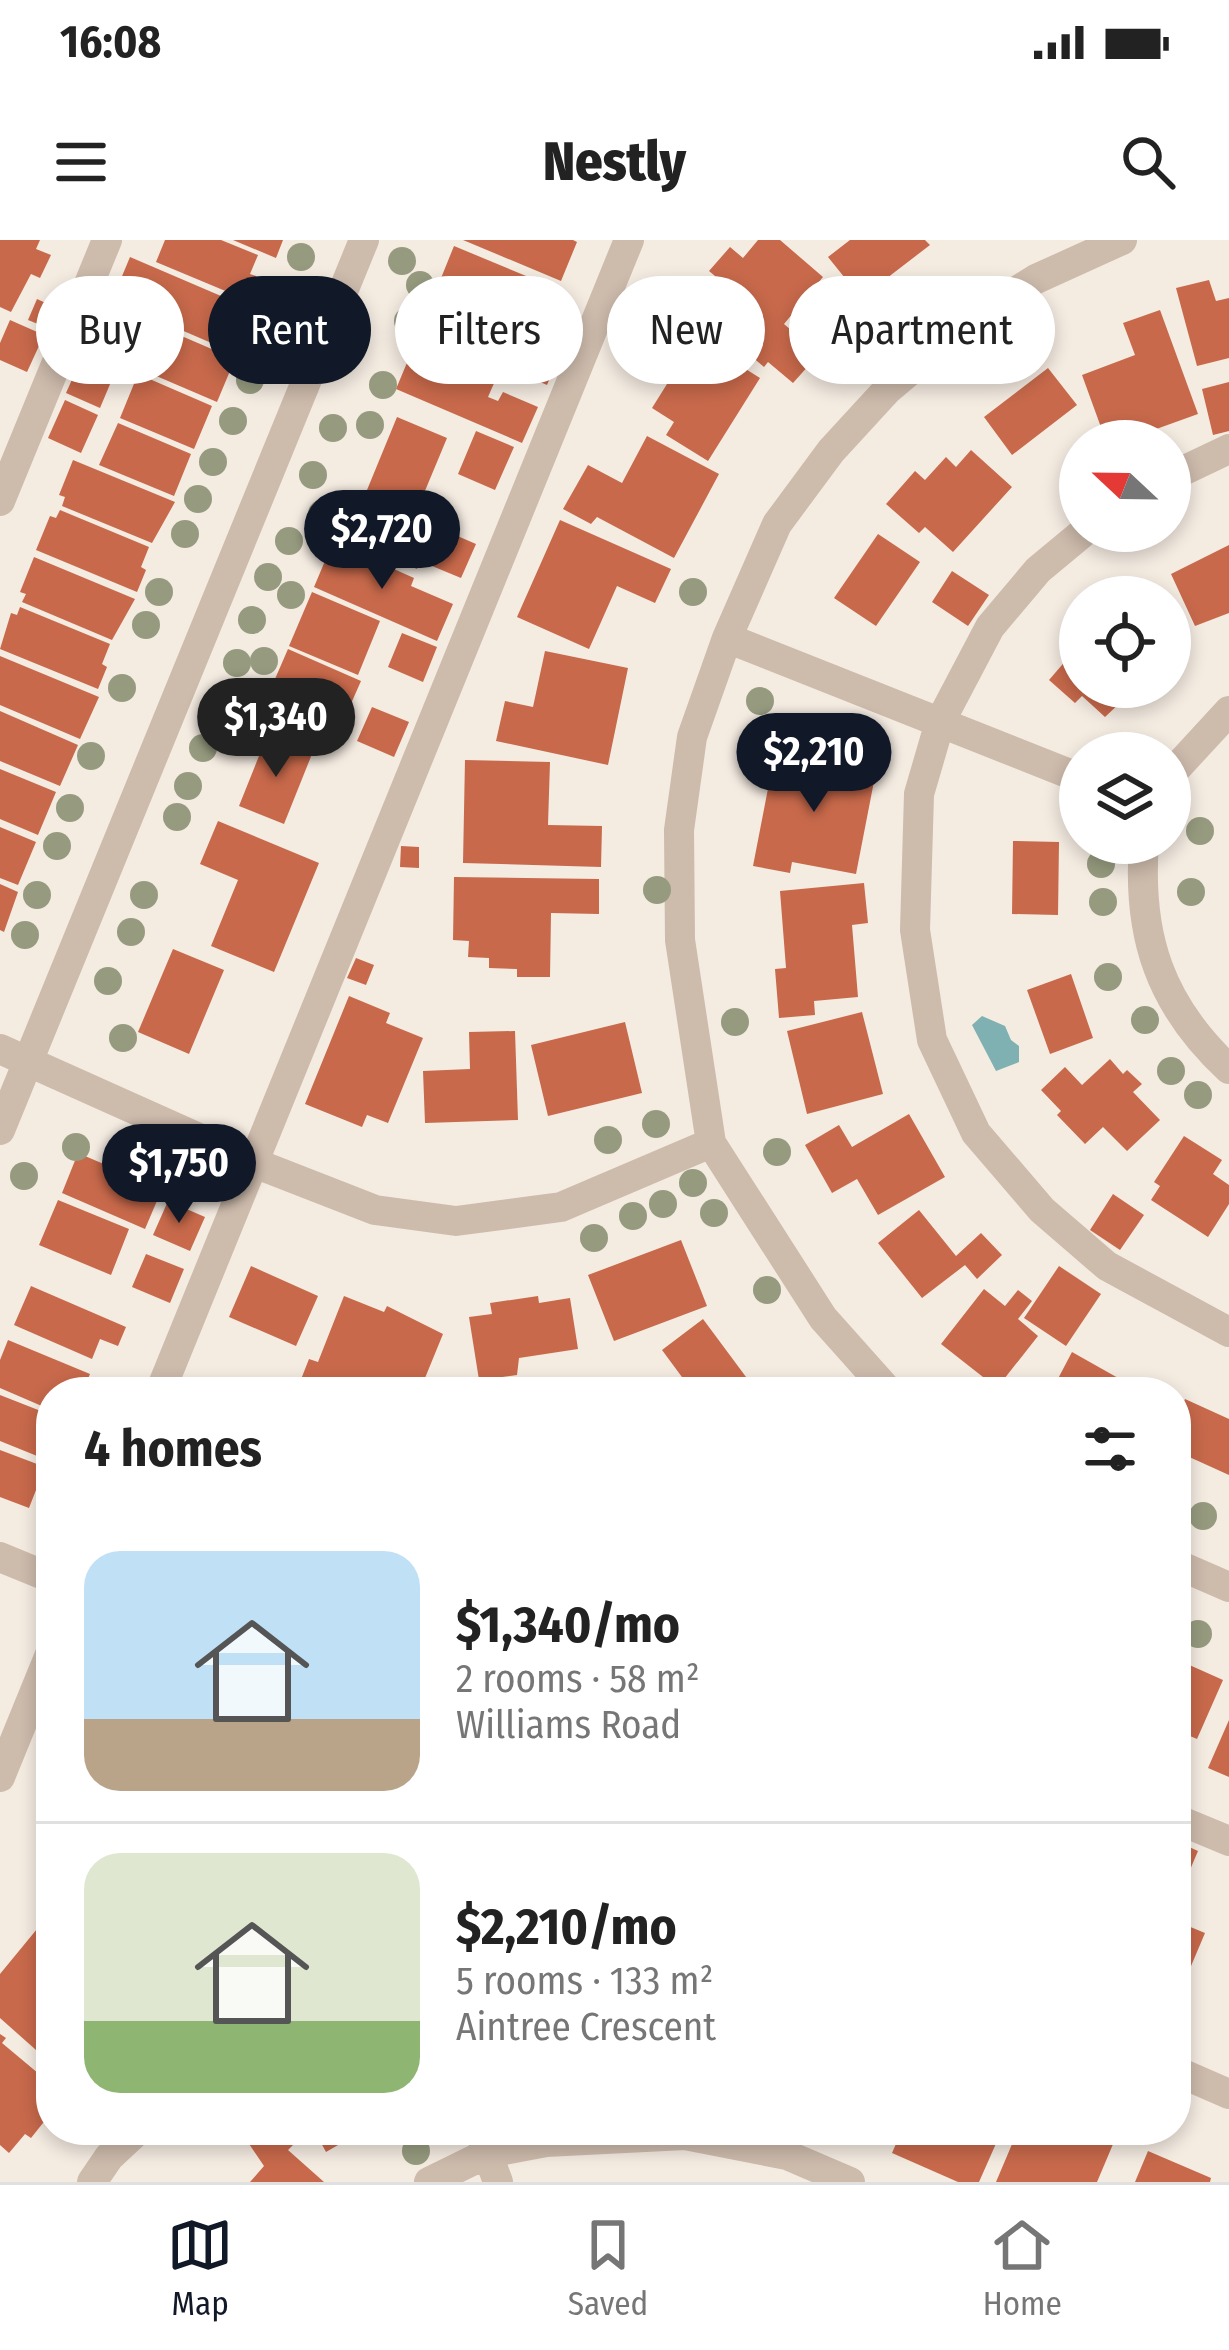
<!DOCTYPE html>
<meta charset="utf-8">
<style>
:root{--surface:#fff;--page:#f6f6f6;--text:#222;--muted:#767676;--line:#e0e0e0;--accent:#111827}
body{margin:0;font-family:"Fira Sans Condensed",sans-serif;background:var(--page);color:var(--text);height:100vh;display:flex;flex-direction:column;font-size:45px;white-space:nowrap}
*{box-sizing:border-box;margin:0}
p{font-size:39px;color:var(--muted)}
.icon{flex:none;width:66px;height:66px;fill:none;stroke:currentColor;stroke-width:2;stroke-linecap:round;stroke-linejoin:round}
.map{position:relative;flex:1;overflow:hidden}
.details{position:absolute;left:36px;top:1137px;width:1155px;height:768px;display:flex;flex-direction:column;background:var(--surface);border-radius:48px;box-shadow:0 6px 18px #0003}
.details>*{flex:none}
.banner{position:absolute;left:36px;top:36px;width:1158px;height:108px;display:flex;gap:24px}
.needle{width:78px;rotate:292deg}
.tools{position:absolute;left:1059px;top:180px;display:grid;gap:24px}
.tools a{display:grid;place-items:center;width:132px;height:132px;border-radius:50%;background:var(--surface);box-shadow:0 6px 18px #0003;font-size:60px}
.price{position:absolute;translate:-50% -102px;padding:0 27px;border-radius:42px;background:var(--accent);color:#fff;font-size:39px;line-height:78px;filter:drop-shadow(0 3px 6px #0008)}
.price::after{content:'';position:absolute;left:50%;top:72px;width:36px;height:27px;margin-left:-18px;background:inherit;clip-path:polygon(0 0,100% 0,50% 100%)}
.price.current{background:#222;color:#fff}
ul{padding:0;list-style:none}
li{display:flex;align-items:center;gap:36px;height:300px;padding:0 48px}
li+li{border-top:3px solid var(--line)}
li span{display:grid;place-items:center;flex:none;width:336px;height:240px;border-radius:36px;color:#555}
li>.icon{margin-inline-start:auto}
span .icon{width:144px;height:144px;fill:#fffc;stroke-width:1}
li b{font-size:51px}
h2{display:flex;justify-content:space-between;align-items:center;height:144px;padding:0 48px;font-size:51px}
.tag{padding:0 42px;border-radius:54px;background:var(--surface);box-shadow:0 6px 18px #0003;font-size:42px;line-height:108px}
.tag.current{background:var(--accent);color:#fff}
.status{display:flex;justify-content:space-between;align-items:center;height:84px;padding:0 60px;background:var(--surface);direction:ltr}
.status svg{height:33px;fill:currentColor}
header{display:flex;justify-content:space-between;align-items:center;height:156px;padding:0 48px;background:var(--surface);font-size:54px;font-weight:800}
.menu{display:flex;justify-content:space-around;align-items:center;height:168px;border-top:3px solid var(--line);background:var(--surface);font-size:33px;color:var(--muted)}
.menu a{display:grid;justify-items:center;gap:6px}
.menu .current{color:var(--accent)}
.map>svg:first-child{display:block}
.water{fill:#7fb0b2}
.building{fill:#c8694b}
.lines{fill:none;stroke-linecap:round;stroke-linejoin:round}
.minor{stroke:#cdbbac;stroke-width:30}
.tree{fill:#969b7f}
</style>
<div class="status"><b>16:08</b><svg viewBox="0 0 49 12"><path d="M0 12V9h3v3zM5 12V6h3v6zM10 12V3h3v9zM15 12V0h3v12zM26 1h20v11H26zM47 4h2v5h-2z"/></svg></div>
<header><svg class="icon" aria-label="menu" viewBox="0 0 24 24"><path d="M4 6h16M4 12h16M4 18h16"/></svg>Nestly<svg class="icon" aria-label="search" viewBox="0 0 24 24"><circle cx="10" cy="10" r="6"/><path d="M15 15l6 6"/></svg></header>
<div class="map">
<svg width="1229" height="1942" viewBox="0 0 1229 1942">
<rect width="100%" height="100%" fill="#f4ebe1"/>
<path class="water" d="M982 776 1005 786 1011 800 1019 806V822L996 831 972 785Z"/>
<path class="building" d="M0 0H40L36 9 51 15 40 38 31 34 11 72 0 67Z
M165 0H221L258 15 250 34 256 36 247 60 156 22Z
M233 0H283L276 18Z
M463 0H573L577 2 561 41Z
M758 0H780L823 37 784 84 819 114 793 143 768 122 764 127 690 64 715 36 709 31 730 7 743 18Z
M850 0H925L930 5 861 58 828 17Z
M454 6 560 50 543 92 437 48Z
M130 17 256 71 237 114 158 80 164 64 153 60 150 68 115 53Z
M1209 40 1216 61 1229 58V118L1197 126 1176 48Z
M436 56 562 109 547 145 511 129 515 119 504 114 497 131 418 98Z
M37 59 59 69 50 89 28 80Z
M657 61 701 89 698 99 760 138 708 221 666 195 674 182 652 168 667 144 661 140 676 116 638 92Z
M1160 70 1198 174 1123 201H1106L1082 135 1135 115 1123 83Z
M106 72 142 88 138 95 149 100 156 85 235 119 217 162 91 108Z
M10 80 44 95 27 132 0 120V103Z
M414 106 495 141 488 157 498 161 503 152 538 167 522 203 396 149Z
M83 115 116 130 100 168 66 153Z
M1048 128 1077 165 1012 215 984 177Z
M138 134 212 166 194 209 120 178Z
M1229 142V191L1213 195 1202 149Z
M65 160 98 175 81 213 48 198Z
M397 177 447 198 417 270 367 250Z
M118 183 191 214 174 256 99 225Z
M476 191 514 207 495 250 458 234Z
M647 196 719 234 674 318 597 277 591 284 563 269 588 225 622 243Z
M971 210 1012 247 953 312 925 287 919 293 886 264 915 231 925 240 946 217 956 227Z
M73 220 175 262 152 303 62 266 65 257 59 255Z
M356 252 476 304 461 338 420 321 417 329 337 295Z
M60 270 149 307 141 327 146 330 137 352 36 310 50 276 56 278Z
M560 280 671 329 655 363 617 346 589 409 517 377Z
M878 294 920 322 876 386 834 358Z
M333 302 414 338 411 346 453 364 437 401 314 347Z
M1229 305V373L1195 386 1171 334Z
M34 317 135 359 112 400 22 362 26 354 20 352Z
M952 331 989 355 968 386 932 362Z
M312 352 380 381 358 435 289 406Z
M20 367 110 404 102 424 107 427 98 449 0 409 11 373 17 375Z
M402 393 437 407 423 442 388 427Z
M1080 404V447H1137L1105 477 1082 456 1075 463 1049 440Z
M288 409 361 441 338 493 265 462Z
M545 411 628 428 608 525 496 501 505 461 533 467Z
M0 416 99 457 80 499 0 465Z
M372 467 409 482 394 517 357 501Z
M0 471 78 505 60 546 0 521Z
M267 496 312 514 284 584 239 566Z
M783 513 876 531 856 634 792 622 790 633 753 626 772 528 780 530Z
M465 520 550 522 548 585 602 586 601 627 463 623Z
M0 529 56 552 38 595 0 579Z
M218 581 319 623 274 732 211 706 238 640 200 624Z
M0 587 36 602 18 645 0 638Z
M1013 601 1059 602 1058 675 1012 674Z
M401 606 419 607V628L400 627Z
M454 637 599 639V674L551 673 550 737H517V729L489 728V718L468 717 469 701 453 700Z
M864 643 868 683 852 685 858 757 814 761 815 775 779 778 775 729 786 728 780 651Z
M0 644 18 652 4 692 0 690Z
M173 709 224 730 189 814 138 792Z
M356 718 374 725 366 745 347 738Z
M1071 734 1093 798 1050 814 1027 750Z
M349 756 390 773 386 783 423 798 388 883 367 875 362 887 305 864Z
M862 772 883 854 807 874 787 791Z
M625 782 642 853 548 876 531 805Z
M515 791 518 880 425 883 423 831 470 829 469 792Z
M1110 819 1123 834 1127 830 1142 844 1133 852 1160 880 1127 911 1103 887 1085 904 1057 875 1061 871 1041 850 1065 827 1082 845Z
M909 874 945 937 878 975 857 939 832 953 805 905 839 885 852 907Z
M1184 896 1222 920 1213 934 1229 945V964L1208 997 1151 960 1160 946 1154 942Z
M78 913 162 949 145 989 62 953Z
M1113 954 1144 975 1120 1010 1090 990Z
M58 960 129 989 111 1035 39 1005Z
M168 961 205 977 190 1011 153 995Z
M919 970 956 1016 981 993 1002 1015 977 1039 965 1025 922 1058 878 1003Z
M681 1000 707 1066 614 1101 588 1035Z
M146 1014 184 1029 170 1063 132 1047Z
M251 1026 318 1056 296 1106 229 1077Z
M1059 1026 1101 1054 1066 1106 1024 1078Z
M31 1046 126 1087 118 1106 100 1099 92 1119 14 1085Z
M984 1049 1005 1066 1018 1050 1032 1061 1018 1079 1038 1096 997 1148 941 1104Z
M344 1056 384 1072 387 1066 443 1094 425 1138 430 1144 427 1152H374L358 1146 355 1152H296L309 1119 318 1122Z
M538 1056 539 1063 570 1058 578 1109 519 1118 517 1135 479 1140 469 1077 492 1074 490 1063Z
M703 1079 749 1141 734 1152H693L662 1110Z
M8 1100 90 1134 87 1141 113 1152H51V1170L0 1148V1120Z
M1072 1112 1143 1152H1051Z
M0 1155 51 1175V1212L47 1220 0 1201Z
M1185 1159 1229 1179V1235L1176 1211V1179Z
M0 1210 45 1227 29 1268 0 1257Z
M1176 1419 1223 1440 1197 1499 1176 1490Z
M1229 1480V1537L1208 1528Z
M1176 1601 1198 1611 1181 1651 1176 1649Z
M1176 1681 1205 1693 1183 1745 1176 1742Z
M37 1689 51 1701V1791L36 1810 0 1778V1734Z
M0 1794 6 1798 2 1803 51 1844V1863L47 1868 51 1873 31 1898 25 1894 9 1913 0 1905Z
M244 1890H283L293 1905 288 1910 324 1942H250L264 1926 241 1892Z
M314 1890H364L326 1912Z
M902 1890H1002L979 1942H958L892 1913Z
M1018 1890H1119L1097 1942H996Z
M1148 1911 1211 1938 1210 1942H1135Z"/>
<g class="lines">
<path class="minor" d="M1170 237 1229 209
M0 261 107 0
M1085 291 1038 330 990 387 940 482 919 554 915 690 932 800 976 893 1042 970 1107 1026 1229 1092
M727 398 1080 538
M1170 535 1229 471
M1144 603C1137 696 1160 765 1229 829
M0 809 252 922 375 970 456 981 561 967 711 903
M0 890 364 0
M160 1152 629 0
M889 1152 823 1078 711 903 680 700 679 590 692 497 727 398 777 284 831 211 887 150 970 80 1036 39 1122 0
M0 1317 51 1338
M1176 1324 1229 1347
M0 1537 51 1412
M1176 1579 1229 1601
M1176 1831 1229 1854
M479 1890 498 1942
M92 1942 109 1917 138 1890
M429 1942 488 1913 546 1902 685 1895 787 1915 850 1942"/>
</g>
<g class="tree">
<circle cx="301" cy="17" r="14"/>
<circle cx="402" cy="21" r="14"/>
<circle cx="420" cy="45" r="14"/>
<circle cx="278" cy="71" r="14"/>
<circle cx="408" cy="81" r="14"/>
<circle cx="265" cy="104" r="14"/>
<circle cx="250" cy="140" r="14"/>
<circle cx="383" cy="145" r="14"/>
<circle cx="233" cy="181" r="14"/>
<circle cx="370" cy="185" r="14"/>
<circle cx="333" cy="188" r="14"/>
<circle cx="213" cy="222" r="14"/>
<circle cx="313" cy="235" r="14"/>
<circle cx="198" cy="259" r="14"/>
<circle cx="322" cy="274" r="14"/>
<circle cx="185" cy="294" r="14"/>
<circle cx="289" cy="301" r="14"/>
<circle cx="268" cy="337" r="14"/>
<circle cx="159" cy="352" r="14"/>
<circle cx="693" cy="352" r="14"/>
<circle cx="291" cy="355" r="14"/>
<circle cx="252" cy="380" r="14"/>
<circle cx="146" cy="385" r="14"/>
<circle cx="264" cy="421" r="14"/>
<circle cx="237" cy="423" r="14"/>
<circle cx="122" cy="448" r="14"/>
<circle cx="248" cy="452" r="14"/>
<circle cx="760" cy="461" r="14"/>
<circle cx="203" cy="508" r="14"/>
<circle cx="91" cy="516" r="14"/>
<circle cx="188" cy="546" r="14"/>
<circle cx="70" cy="568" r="14"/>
<circle cx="177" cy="577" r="14"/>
<circle cx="1200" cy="591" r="14"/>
<circle cx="57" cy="606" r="14"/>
<circle cx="1101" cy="624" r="14"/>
<circle cx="657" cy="650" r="14"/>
<circle cx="1191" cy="652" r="14"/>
<circle cx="37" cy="655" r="14"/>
<circle cx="144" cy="655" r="14"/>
<circle cx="1103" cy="662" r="14"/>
<circle cx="131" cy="692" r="14"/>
<circle cx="25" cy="695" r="14"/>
<circle cx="1108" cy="737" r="14"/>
<circle cx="108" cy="741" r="14"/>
<circle cx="1145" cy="780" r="14"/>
<circle cx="735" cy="782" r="14"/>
<circle cx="123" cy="798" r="14"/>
<circle cx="1171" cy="831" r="14"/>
<circle cx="1198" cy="855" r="14"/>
<circle cx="656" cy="884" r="14"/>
<circle cx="608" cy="900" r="14"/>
<circle cx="76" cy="907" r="14"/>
<circle cx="777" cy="912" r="14"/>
<circle cx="151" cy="923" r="14"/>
<circle cx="24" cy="936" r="14"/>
<circle cx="693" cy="943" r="14"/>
<circle cx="663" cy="964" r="14"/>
<circle cx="714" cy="973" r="14"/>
<circle cx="633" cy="976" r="14"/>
<circle cx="594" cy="998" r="14"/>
<circle cx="767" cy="1050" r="14"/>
<circle cx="1203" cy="1276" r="14"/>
<circle cx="1198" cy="1394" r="14"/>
<circle cx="416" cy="1911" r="14"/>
</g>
</svg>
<div class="tools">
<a><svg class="needle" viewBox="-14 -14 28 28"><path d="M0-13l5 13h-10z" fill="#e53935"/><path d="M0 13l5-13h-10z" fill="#767676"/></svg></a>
<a><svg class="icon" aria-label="locate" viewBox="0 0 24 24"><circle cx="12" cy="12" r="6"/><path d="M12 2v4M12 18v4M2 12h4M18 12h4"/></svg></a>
<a><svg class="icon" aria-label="layers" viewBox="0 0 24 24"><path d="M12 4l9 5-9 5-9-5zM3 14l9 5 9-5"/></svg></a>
</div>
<b class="price" style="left:382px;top:352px">$2,720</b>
<b class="price current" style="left:276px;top:540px">$1,340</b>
<b class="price" style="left:814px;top:575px">$2,210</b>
<b class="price" style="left:179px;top:986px">$1,750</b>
<div class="banner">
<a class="tag">Buy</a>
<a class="tag current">Rent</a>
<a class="tag">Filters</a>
<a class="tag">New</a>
<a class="tag">Apartment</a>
</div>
<section class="details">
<h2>4 homes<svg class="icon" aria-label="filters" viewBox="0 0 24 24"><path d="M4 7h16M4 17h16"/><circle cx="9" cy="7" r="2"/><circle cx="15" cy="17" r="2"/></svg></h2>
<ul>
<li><span style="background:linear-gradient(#bfe0f5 70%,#b9a48a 0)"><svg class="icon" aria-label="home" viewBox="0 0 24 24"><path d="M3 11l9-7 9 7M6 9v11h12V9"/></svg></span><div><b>$1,340/mo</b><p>2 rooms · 58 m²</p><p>Williams Road</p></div></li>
<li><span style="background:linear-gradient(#dfe7d0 70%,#8fb573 0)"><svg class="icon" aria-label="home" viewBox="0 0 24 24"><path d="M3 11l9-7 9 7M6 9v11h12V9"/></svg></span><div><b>$2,210/mo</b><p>5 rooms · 133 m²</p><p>Aintree Crescent</p></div></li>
</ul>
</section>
</div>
<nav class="menu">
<a class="current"><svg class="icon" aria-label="map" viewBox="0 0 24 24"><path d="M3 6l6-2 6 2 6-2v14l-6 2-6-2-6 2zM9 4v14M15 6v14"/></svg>Map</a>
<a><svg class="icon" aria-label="saved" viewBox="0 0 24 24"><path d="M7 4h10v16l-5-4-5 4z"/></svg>Saved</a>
<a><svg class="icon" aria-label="home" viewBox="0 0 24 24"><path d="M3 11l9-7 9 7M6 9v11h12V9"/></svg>Home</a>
</nav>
